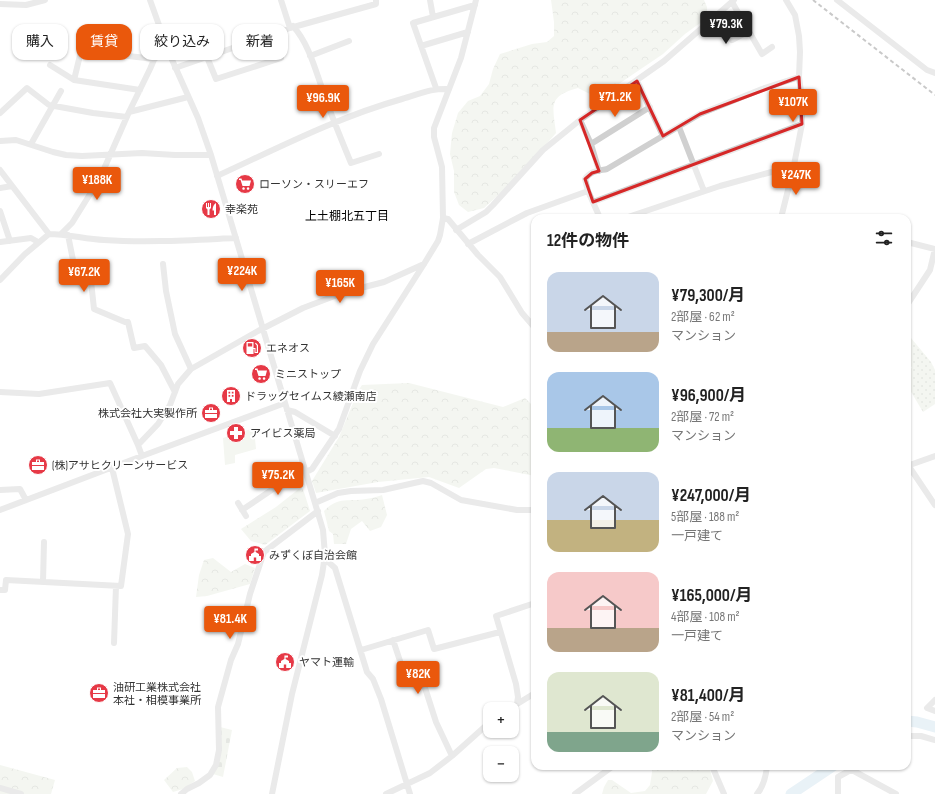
<!DOCTYPE html>
<html lang="ja">
<meta charset="utf-8">
<style>
:root{--surface:#fff;--page:#f2f2f2;--text:#222;--muted:#767676;--accent:#ea580c}
body{margin:0;font-family:"Sofia Sans Condensed","Noto Sans JP",sans-serif;background:var(--page);color:var(--text);height:100vh;display:flex;flex-direction:column;font-size:15px;white-space:nowrap}
*{box-sizing:border-box;margin:0}
p{font-size:13px;color:var(--muted)}
.icon{flex:none;width:22px;height:22px;fill:none;stroke:currentColor;stroke-width:2;stroke-linecap:round;stroke-linejoin:round}
.map{position:relative;flex:1;overflow:hidden}
.side{position:absolute;left:531px;top:214px;width:380px;height:556px;display:flex;flex-direction:column;background:var(--surface);border-radius:12px;box-shadow:0 1px 3px #0004}
.side>*{flex:none}
.guide{position:absolute;left:12px;top:24px;width:380px;height:36px;display:flex;gap:8px}
.fabs{position:absolute;left:483px;top:702px;display:grid;gap:8px}
.fabs a{display:grid;place-items:center;width:36px;height:36px;border-radius:8px;background:var(--surface);box-shadow:0 1px 3px #0004;font-size:20px}
.price{position:absolute;translate:-50% -34px;padding:0 9px;border-radius:4px;background:var(--accent);color:#fff;font-size:13px;line-height:26px;filter:drop-shadow(0 1px 2px #0008)}
.price::after{content:'';position:absolute;left:50%;top:24px;width:12px;height:9px;margin-left:-6px;background:inherit;clip-path:polygon(0 0,100% 0,50% 100%)}
.price.active{background:#222;color:#fff}
ul{padding:0;list-style:none}
li{display:flex;align-items:center;gap:12px;height:100px;padding:0 16px}
li span{display:grid;place-items:center;flex:none;width:112px;height:80px;border-radius:12px;color:#555}
li>.icon{margin-inline-start:auto}
span .icon{width:48px;height:48px;fill:#fffc;stroke-width:1}
li b{font-size:17px}
h2{display:flex;justify-content:space-between;align-items:center;height:48px;padding:0 16px;font-size:17px}
.pill{padding:0 14px;border-radius:12px;background:var(--surface);box-shadow:0 1px 3px #0004;font-size:14px;line-height:36px}
.pill.active{background:var(--accent);color:#fff}
.map>svg:first-child{display:block}
.grass{fill:#e6ecdf}
.forest{fill:url(#forest-crowns)}
.cemetery{fill:url(#cemetery-stones)}
.park{fill:url(#park-dots)}
.lines{fill:none;stroke-linecap:round;stroke-linejoin:round}
.river{stroke:#cfe2ee;stroke-width:11}
.minor{stroke:#d0d0d0;stroke-width:6}
.rail{stroke:#888;stroke-width:2;stroke-dasharray:4 3;stroke-linecap:butt}
.marked{fill:none;stroke:#d62828;stroke-width:3;stroke-linejoin:round}
.labels{text-anchor:middle;dominant-baseline:central;stroke-width:4;stroke-linejoin:round;paint-order:stroke}
.poi-label{font-size:11px;fill:#333;stroke:#fff;text-anchor:start}
.neighbourhood-label{font-size:12px;fill:#000;stroke:#fff}
</style>
<div class="map">
<svg width="935" height="794" viewBox="0 0 935 794">
<defs>
<pattern id="forest-crowns" width="20" height="18" patternUnits="userSpaceOnUse"><rect width="20" height="18" fill="#e6ecdf"/><path d="M2 6a3 3 0 1 1 6 0M12 15a3 3 0 1 1 6 0" fill="none" stroke="#c6cbc0"/></pattern>
<pattern id="cemetery-stones" width="16" height="16" patternUnits="userSpaceOnUse"><rect width="16" height="16" fill="#e6ecdf"/><path d="M2 7V4a2 2 0 0 1 4 0v3zM10 15v-3a2 2 0 0 1 4 0v3z" fill="#c6cbc0"/></pattern>
<pattern id="park-dots" width="8" height="8" patternUnits="userSpaceOnUse"><rect width="8" height="8" fill="#e6ecdf"/><path d="M2 2h.1M6 6h.1" fill="none" stroke="#c6cbc0" stroke-width="1.8" stroke-linecap="round"/></pattern>
</defs>
<rect width="100%" height="100%" fill="#fff"/>
<path class="grass" d="M254 428 256 449 235 455V463L225 465 223 438Z"/>
<path class="forest" d="M551 0H704L707 7V18L685 34 663 54 598 98 578 88C547 96 553 107 556 133L543 148 522 169 505 189 484 208 468 212 459 205 454 192V171L450 154 452 133 458 113 468 101 480 96 489 84 493 69 500 54 532 44 547 42 554 36V22Z
M409 383 503 407 525 398 533 406H535V476L494 468 486 469 459 488 429 477 378 482 316 493 312 481 339 437 358 391 362 385Z
M300 488 303 489 310 511 265 545 251 541 241 529 276 507Z
M382 495 387 515 381 527 370 531 362 521 351 529 346 544H334L333 534 329 531 324 511C338 496 349 502 366 499 372 498 377 497 382 495Z
M213 558 231 572 245 564 255 568 250 584 207 596 196 597 199 575 204 560Z
M0 765 55 780 51 794H0Z
M653 766H709L713 781 706 794H602L604 787 608 780H612L631 793 645 791 650 785Z
M187 767 192 772 195 781 183 789 173 792 164 780 177 768Z"/>
<path class="cemetery" d="M220 727 232 730 223 777 213 774Z"/>
<path class="park" d="M911 338 931 362 935 370V404L923 412 907 385V376L912 367 907 365V349Z"/>
<g class="lines">
<path class="river" d="M907 721 917 722 935 727
M791 794 833 766"/>
<path class="minor" d="M150 0 169 53 198 118 211 155 323 530 325 555 322 575 292 694 272 794
M281 0 290 28
M430 0 433 17
M837 0 927 70 935 73
M732 2 762 54 772 47
M0 4 26 5 45 0
M718 15 732 40 749 31
M293 26C309 44 315 69 323 91 331 115 341 139 351 163L379 154
M421 46 468 32
M110 54 155 59
M310 56 349 41
M207 57 216 79 281 58 272 34
M50 65 74 80 140 90
M175 68 290 28 376 4V0
M74 80 83 43
M637 81 663 136
M436 88 413 23 475 5
M129 112 188 97
M0 113 27 88 49 105 93 113 127 117
M580 120 591 144 599 171
M679 127 704 191
M0 141 16 140 53 152 66 155 82 156 142 153 175 155H211
M31 144 61 91
M591 144 650 107
M0 170 49 234
M217 176C278 148 338 117 402 99 420 94 430 88 449 89
M0 188 12 186
M593 202 802 124
M0 211 10 241
M443 218 448 219 478 255 500 277 522 313 535 328
M600 218 588 191 585 179C590 171 598 171 607 169L700 114 762 89 799 77
M625 218 720 186 775 171 793 170
M781 218 793 170 802 124V99L799 77 800 52 799 36 795 15 786 0
M456 230 486 212 493 205 543 150 580 120 664 61 734 0
M61 234 72 223 100 178 129 112 150 69 163 39
M68 235 76 275 78 277 91 281 94 309 125 322H128L134 348 145 346 161 365 175 392
M0 242 31 238 38 242
M907 242 935 249
M468 244 527 213 588 191
M163 264 166 291 175 334 191 369
M0 280 25 254 49 234C67 234 85 239 104 240 148 243 192 240 236 238
M907 305 930 270 935 249
M0 392 39 394 110 383 138 445
M287 410 295 412 335 436
M142 456 138 445 158 424 170 405 178 384 191 369 258 331 303 308 345 292 384 282 424 264
M908 465 935 505
M907 466 935 456
M306 472 312 469 339 429 360 371 373 344 424 264 438 241 440 235 443 218 442 167 434 137V128L461 58 476 0
M0 490 20 489 26 500
M238 503 246 516
M315 503 338 493 351 491 383 490 423 481 431 483 461 500 517 510H535
M0 510 142 456 285 403
M242 510 304 468
M907 541 908 543
M325 559 335 568 367 672 373 679 381 699 410 794
M43 582 44 542
M0 590H5L6 580 121 586 128 534 112 468
M393 640 404 673 419 669 436 722 452 756
M114 643 116 586
M361 650 428 630 434 649 500 632
M935 700 927 708 935 711
M517 704 518 697 516 684 496 616 535 603
M509 709 535 693
M907 736H921L935 740
M712 766 724 794
M849 766 852 770 896 794
M0 788 21 794
M181 794 187 789 199 783 210 775 216 765 219 750 218 707 231 660 238 644 250 594 264 552 318 511
M386 794 430 773 452 756 490 722
M575 794 613 766
M757 794C764 786 766 776 767 766
M838 794V777L858 766"/>
<path class="rail" d="M813 0 935 95"/>
</g>
<path d="M0 0H935V794H0ZM799 77 802 124 593 202 585 179 592 173 599 171 580 120 637 81 663 136 700 114Z" fill="#fff" fill-opacity=".55" fill-rule="evenodd"/>
<path class="marked" d="M799 77 802 124 593 202 585 179 592 173 599 171 580 120 637 81 663 136 700 114Z"/>
<defs>
<symbol id="supermarket-disc" viewBox="-11 -11 22 22"><circle r="9.5" fill="#e63946" stroke="#fff"/><path d="M-6-5.5h2.5l.6 2H6L4.5 2H-2.5L-4.4-4H-6ZM-1.5 3.2a1.3 1.3 0 1 0 .1 0ZM3 3.2a1.3 1.3 0 1 0 .1 0Z" fill="#fff"/></symbol>
<symbol id="restaurant-disc" viewBox="-11 -11 22 22"><circle r="9.5" fill="#e63946" stroke="#fff"/><path d="M-5-6h1v4h1v-4h1v4h1v-4h1v5L-1.5 .5V6h-2V.5L-5-1ZM5-6V6H3V1.5H1.5Q1.5-4 5-6Z" fill="#fff"/></symbol>
<symbol id="fuel-disc" viewBox="-11 -11 22 22"><circle r="9.5" fill="#e63946" stroke="#fff"/><path d="M-5.5-6h7V0h2V4h1.3V-2.5L3-4.5l.8-.8L6-3V5H2.5V1h-1V6h-7ZM-4.2-4.7v3.2H.2V-4.7Z" fill="#fff"/></symbol>
<symbol id="building-disc" viewBox="-11 -11 22 22"><circle r="9.5" fill="#e63946" stroke="#fff"/><path d="M-4-6H4V6H1V3H-1V6H-4ZM-2.5-4.3h1.7v1.8h-1.7ZM.8-4.3h1.7v1.8H.8ZM-2.5-1h1.7V.8h-1.7ZM.8-1h1.7V.8H.8Z" fill="#fff"/></symbol>
<symbol id="office-disc" viewBox="-11 -11 22 22"><circle r="9.5" fill="#e63946" stroke="#fff"/><path d="M-6-3h4V-5.5h4V-3h4V5H-6ZM-1-4.5V-3h2v-1.5ZM-6 0V1H6V0Z" fill="#fff"/></symbol>
<symbol id="pharmacy-disc" viewBox="-11 -11 22 22"><circle r="9.5" fill="#e63946" stroke="#fff"/><path d="M-2-6h4v4h4v4h-4v4h-4v-4h-4v-4h4Z" fill="#fff"/></symbol>
<symbol id="civic-disc" viewBox="-11 -11 22 22"><circle r="9.5" fill="#e63946" stroke="#fff"/><path d="M-.6-6.5H3V-4.5H.6V-3L4-1V1h2V6H-6V1h2V-1L-.6-3ZM-1.2 2.5V6h2.4V2.5Z" fill="#fff"/></symbol>
</defs>
<g fill-rule="evenodd">
<use href="#supermarket-disc" x="234" y="173" width="22" height="22"/>
<use href="#restaurant-disc" x="200" y="198" width="22" height="22"/>
<use href="#fuel-disc" x="241" y="337" width="22" height="22"/>
<use href="#supermarket-disc" x="250" y="363" width="22" height="22"/>
<use href="#building-disc" x="220" y="385" width="22" height="22"/>
<use href="#office-disc" x="200" y="402" width="22" height="22"/>
<use href="#pharmacy-disc" x="225" y="422" width="22" height="22"/>
<use href="#office-disc" x="27" y="454" width="22" height="22"/>
<use href="#civic-disc" x="244" y="544" width="22" height="22"/>
<use href="#civic-disc" x="274" y="651" width="22" height="22"/>
<use href="#office-disc" x="88" y="682" width="22" height="22"/>
</g>
<g class="labels">
<g class="poi-label">
<text x="259" y="184">ローソン・スリーエフ</text>
<text x="225" y="209">幸楽苑</text>
<text x="266" y="348">エネオス</text>
<text x="275" y="374">ミニストップ</text>
<text x="245" y="396">ドラッグセイムス綾瀬南店</text>
<text x="197" y="413" text-anchor="end">株式会社大実製作所</text>
<text x="250" y="433">アイビス薬局</text>
<text x="52" y="465">(株)アサヒクリーンサービス</text>
<text x="269" y="555">みずくぼ自治会館</text>
<text x="299" y="662">ヤマト運輸</text>
<text x="113" y="687">油研工業株式会社<tspan x="113" dy="13">本社・相模事業所</tspan></text>
</g>
<g class="neighbourhood-label">
<text x="347" y="216">上土棚北五丁目</text>
</g>
</g>
</svg>
<div class="fabs">
<a>+</a>
<a>−</a>
</div>
<b class="price active" style="left:726px;top:45px">¥79.3K</b>
<b class="price" style="left:615px;top:118px">¥71.2K</b>
<b class="price" style="left:323px;top:119px">¥96.9K</b>
<b class="price" style="left:793px;top:123px">¥107K</b>
<b class="price" style="left:796px;top:196px">¥247K</b>
<b class="price" style="left:97px;top:201px">¥188K</b>
<b class="price" style="left:242px;top:292px">¥224K</b>
<b class="price" style="left:84px;top:293px">¥67.2K</b>
<b class="price" style="left:340px;top:304px">¥165K</b>
<b class="price" style="left:278px;top:496px">¥75.2K</b>
<b class="price" style="left:230px;top:640px">¥81.4K</b>
<b class="price" style="left:418px;top:695px">¥82K</b>
<div class="guide">
<a class="pill">購入</a>
<a class="pill active">賃貸</a>
<a class="pill">絞り込み</a>
<a class="pill">新着</a>
</div>
<section class="side">
<h2>12件の物件<svg class="icon" aria-label="filters" viewBox="0 0 24 24"><path d="M4 7h16M4 17h16"/><circle cx="9" cy="7" r="2"/><circle cx="15" cy="17" r="2"/></svg></h2>
<ul>
<li><span style="background:linear-gradient(#c9d6e8 75%,#b9a48a 0)"><svg class="icon" aria-label="home" viewBox="0 0 24 24"><path d="M3 11l9-7 9 7M6 9v11h12V9"/></svg></span><div><b>¥79,300/月</b><p>2部屋 · 62 m²</p><p>マンション</p></div></li>
<li><span style="background:linear-gradient(#a9c7e8 70%,#8fb573 0)"><svg class="icon" aria-label="home" viewBox="0 0 24 24"><path d="M3 11l9-7 9 7M6 9v11h12V9"/></svg></span><div><b>¥96,900/月</b><p>2部屋 · 72 m²</p><p>マンション</p></div></li>
<li><span style="background:linear-gradient(#c9d6e8 60%,#c2b280 0)"><svg class="icon" aria-label="home" viewBox="0 0 24 24"><path d="M3 11l9-7 9 7M6 9v11h12V9"/></svg></span><div><b>¥247,000/月</b><p>5部屋 · 188 m²</p><p>一戸建て</p></div></li>
<li><span style="background:linear-gradient(#f6c9c9 70%,#b9a48a 0)"><svg class="icon" aria-label="home" viewBox="0 0 24 24"><path d="M3 11l9-7 9 7M6 9v11h12V9"/></svg></span><div><b>¥165,000/月</b><p>4部屋 · 108 m²</p><p>一戸建て</p></div></li>
<li><span style="background:linear-gradient(#dfe7d0 75%,#7fa58c 0)"><svg class="icon" aria-label="home" viewBox="0 0 24 24"><path d="M3 11l9-7 9 7M6 9v11h12V9"/></svg></span><div><b>¥81,400/月</b><p>2部屋 · 54 m²</p><p>マンション</p></div></li>
</ul>
</section>
</div>
